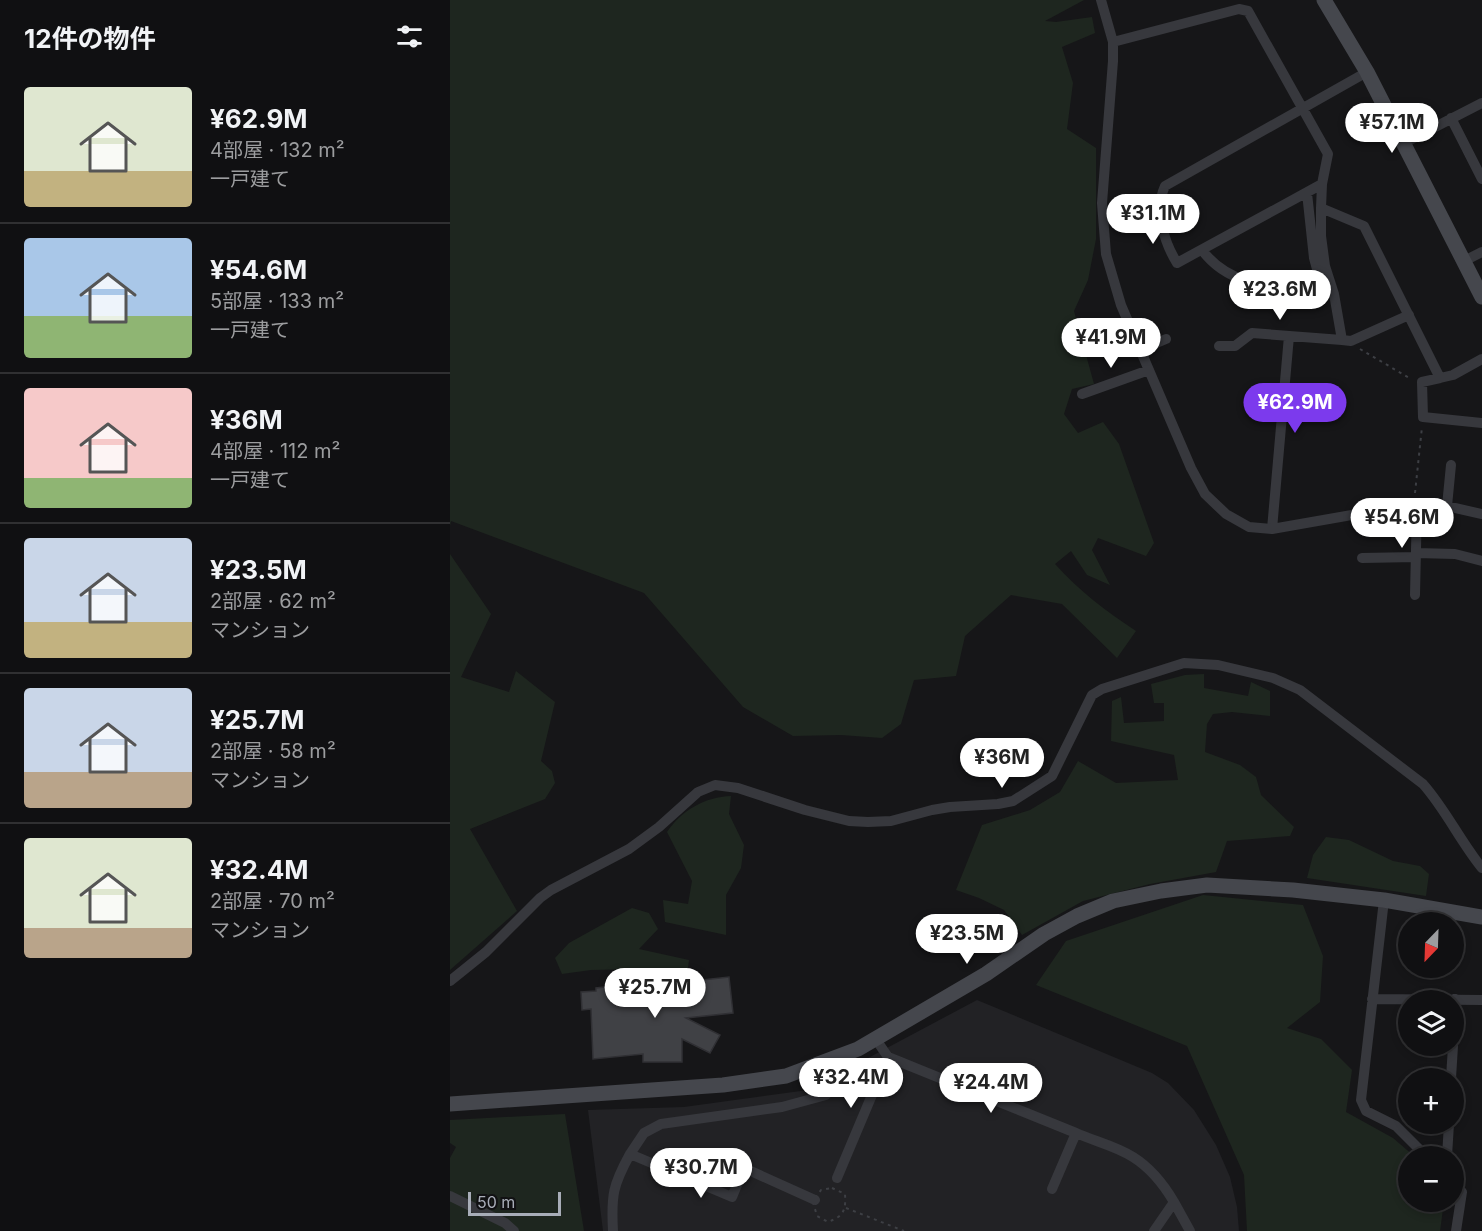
<!DOCTYPE html>
<html lang="ja">
<meta charset="utf-8">
<style>
:root{--surface:#101012;--page:#19191b;--text:#f1f3f6;--muted:#9c9d9f;--line:#303032;--accent:#7c3aed}
body{margin:0;font-family:Inter,"Noto Sans JP",sans-serif;background:var(--page);color:var(--text);height:100vh;display:flex;flex-direction:column;font-size:22px;white-space:nowrap}
*{box-sizing:border-box;margin:0}
p{font-size:20px;color:var(--muted)}
.icon{flex:none;width:33px;height:33px;fill:none;stroke:currentColor;stroke-width:2;stroke-linecap:round;stroke-linejoin:round}
.map{position:relative;flex:1;overflow:hidden}
.drawer{display:flex;flex-direction:column;background:var(--surface);width:450px}
.drawer>*{flex:none}
.needle{width:39px;rotate:203deg}
.buttons{position:absolute;left:948px;top:912px;display:grid;gap:12px}
.buttons a{display:grid;place-items:center;width:66px;height:66px;border-radius:50%;background:var(--surface);box-shadow:0 3px 9px #0003,0 0 0 2px var(--line);font-size:30px}
.scale{position:absolute;left:18px;bottom:15px;width:93px;box-sizing:border-box;padding-left:6px;border:3px solid #a8adb8;border-top:0;font-size:16px;line-height:21px;white-space:nowrap;color:#a8adb8;-webkit-text-stroke:4px #111113;paint-order:stroke}
.price{position:absolute;translate:-50% -51px;padding:0 14px;border-radius:21px;background:#fff;color:#222;font-size:20px;line-height:39px;filter:drop-shadow(0 2px 3px #0008)}
.price::after{content:'';position:absolute;left:50%;top:36px;width:18px;height:14px;margin-left:-9px;background:inherit;clip-path:polygon(0 0,100% 0,50% 100%)}
.price.on{background:var(--accent);color:#fff}
ul{padding:0;list-style:none}
li{display:flex;align-items:center;gap:18px;height:150px;padding:0 24px}
li+li{border-top:2px solid var(--line)}
li span{display:grid;place-items:center;flex:none;width:168px;height:120px;border-radius:6px;color:#555}
li>.icon{margin-inline-start:auto}
span .icon{width:72px;height:72px;fill:#fffc;stroke-width:1}
li b{font-size:26px}
h2{display:flex;justify-content:space-between;align-items:center;height:72px;padding:0 24px;font-size:26px}
main{display:flex;flex:1;min-height:0}
.map>svg:first-child{display:block}
.built{fill:#222225}
.green{fill:#1e261f}
.building{fill:#404145;stroke:#303034;stroke-width:1.5}
.lines{fill:none;stroke-linecap:round;stroke-linejoin:round}
.path{stroke:#3d3f44;stroke-width:2;stroke-dasharray:3 4.5;stroke-linecap:butt}
.street{stroke:#37383d;stroke-width:10}
.secondary{stroke:#45474d;stroke-width:15}
</style>
<main>
<section class="drawer">
<h2>12件の物件<svg class="icon" aria-label="filters" viewBox="0 0 24 24"><path d="M4 7h16M4 17h16"/><circle cx="9" cy="7" r="2"/><circle cx="15" cy="17" r="2"/></svg></h2>
<ul>
<li><span style="background:linear-gradient(#dfe7d0 70%,#c2b280 0)"><svg class="icon" aria-label="home" viewBox="0 0 24 24"><path d="M3 11l9-7 9 7M6 9v11h12V9"/></svg></span><div><b>¥62.9M</b><p>4部屋 · 132 m²</p><p>一戸建て</p></div></li>
<li><span style="background:linear-gradient(#a9c7e8 65%,#8fb573 0)"><svg class="icon" aria-label="home" viewBox="0 0 24 24"><path d="M3 11l9-7 9 7M6 9v11h12V9"/></svg></span><div><b>¥54.6M</b><p>5部屋 · 133 m²</p><p>一戸建て</p></div></li>
<li><span style="background:linear-gradient(#f6c9c9 75%,#8fb573 0)"><svg class="icon" aria-label="home" viewBox="0 0 24 24"><path d="M3 11l9-7 9 7M6 9v11h12V9"/></svg></span><div><b>¥36M</b><p>4部屋 · 112 m²</p><p>一戸建て</p></div></li>
<li><span style="background:linear-gradient(#c9d6e8 70%,#c2b280 0)"><svg class="icon" aria-label="home" viewBox="0 0 24 24"><path d="M3 11l9-7 9 7M6 9v11h12V9"/></svg></span><div><b>¥23.5M</b><p>2部屋 · 62 m²</p><p>マンション</p></div></li>
<li><span style="background:linear-gradient(#c9d6e8 70%,#b9a48a 0)"><svg class="icon" aria-label="home" viewBox="0 0 24 24"><path d="M3 11l9-7 9 7M6 9v11h12V9"/></svg></span><div><b>¥25.7M</b><p>2部屋 · 58 m²</p><p>マンション</p></div></li>
<li><span style="background:linear-gradient(#dfe7d0 75%,#b9a48a 0)"><svg class="icon" aria-label="home" viewBox="0 0 24 24"><path d="M3 11l9-7 9 7M6 9v11h12V9"/></svg></span><div><b>¥32.4M</b><p>2部屋 · 70 m²</p><p>マンション</p></div></li>
</ul>
</section>
<div class="map">
<svg width="1032" height="1231" viewBox="0 0 1032 1231">
<rect width="100%" height="100%" fill="#161618"/>
<path class="built" d="M527 1000 702 1073 718 1083 744 1110 766 1145 780 1177 787 1207 789 1231H153L138 1110 234 1107 358 1090Z"/>
<path class="green" d="M0 0H634L595 21 606 22 642 17 645 33 612 47 623 83 617 129 646 148V239L638 280 624 311 644 384 622 389 614 414 628 433 653 422 669 444 704 543 696 556 648 538 642 550 660 585 637 575 621 551 605 564C629 591 656 611 686 631L667 658 612 604 561 595 515 636 506 676 464 680 451 724 432 738 391 735 343 736 293 707 194 593 1 521 0 526Z
M0 554 41 614 11 677 59 692 66 671 105 702 91 761 102 771 105 783 95 799 20 829 67 911 0 970Z
M754 674V688L798 696 801 682 820 691V716L782 712 763 714 757 724 755 752 790 765 806 777 811 795 844 827 840 836 777 841 766 872 700 884 633 901 572 935 554 910 529 898 506 890 532 825 580 810 610 792 628 761 666 783 728 780 724 755 661 741 662 701 671 697 674 723 714 721V703H704L701 684 735 675Z
M281 796 279 814 294 845 291 868 276 895V935L215 922 213 900 238 904 242 881 217 832C232 810 255 797 281 796Z
M876 837 899 840 943 861 970 866 979 874 976 896 857 878 863 855Z
M753 895 853 905 873 956 870 1002 837 1028 871 1039 902 1070 896 1112 943 1138 964 1156H958V1202H994L990 1231H797L794 1175 737 1046 586 985 616 941Z
M182 908 199 913 208 929 189 949 239 960 238 968 141 970 112 974 105 958 119 943Z
M115 1114 134 1231H0V1158L6 1147 0 1143V1120Z"/>
<path class="building" d="M279 977 283 1013 236 1018 270 1035 260 1053 232 1039V1062H193V1054L143 1059 141 1009 132 1010 131 992 146 991V988L198 982 202 990 234 989V982Z"/>
<g class="lines">
<path class="path" d="M910 349 961 379
M965 493 972 427
M382 1188 395 1194C396 1210 394 1216 378 1222L367 1216 363 1202 371 1190Z
M396 1208 454 1231"/>
<path class="street" d="M651 0 663 42V61L652 203 656 254 671 305 741 468 755 494 776 514 799 527 822 529 964 504 983 503 1032 514
M663 42 789 9 798 11 878 154 872 184 727 263C714 242 704 210 715 186L917 72
M1001 118 1032 179
M954 143 1032 103
M872 184 871 208 914 226 990 378 1003 375 1032 359
M871 208V236L875 266 884 294 892 340 901 341 959 315
M752 250C780 288 826 287 869 292L871 284 864 258 857 193
M1014 261 1032 252
M789 277 786 288 811 295
M769 346H785L802 333 892 340
M690 350 716 339
M990 378 972 382 973 417 1032 423
M632 394 699 370
M997 506 1001 465
M822 529 839 336
M966 553 1005 554 1032 561
M912 558 966 557
M965 595 967 504
M934 900 911 1100 916 1111 946 1126 976 1156
M0 981 36 952 90 898 101 890 179 849 209 827 248 792 265 785 288 788 355 810 399 821 418 822 441 821 482 810 500 807 548 804 563 801 602 776 642 695 652 689 734 663 768 665 823 678 850 690 973 784C996 810 1010 841 1032 868
M922 999 1032 1000
M1004 1031 1005 999
M438 1057 626 1133 602 1189
M1001 1078 1003 1046
M626 1133C644 1141 666 1146 683 1157 699 1167 714 1185 724 1202L704 1231
M180 1154 194 1133 211 1124 332 1107 376 1095 383 1085 376 1061
M997 1156 999 1124
M387 1178 438 1057 425 1038
M1004 1183 1012 1192 1006 1231
M0 1196 55 1223 64 1231
M724 1202 740 1231
M163 1231C161 1195 163 1185 180 1154L282 1197 294 1168 365 1200"/>
<path class="secondary" d="M874 0 917 72 1032 297
M0 1104 273 1085 336 1076 408 1049 536 974 594 934 627 916 663 901 711 891 757 885 843 890 934 900 1032 917"/>
</g>
</svg>
<div class="buttons">
<a><svg class="needle" viewBox="-14 -14 28 28"><path d="M0-13l5 13h-10z" fill="#e53935"/><path d="M0 13l5-13h-10z" fill="#9c9d9f"/></svg></a>
<a><svg class="icon" aria-label="layers" viewBox="0 0 24 24"><path d="M12 4l9 5-9 5-9-5zM3 14l9 5 9-5"/></svg></a>
<a>+</a>
<a>−</a>
</div>
<div class="scale">50 m</div>
<b class="price" style="left:942px;top:154px">¥57.1M</b>
<b class="price" style="left:703px;top:245px">¥31.1M</b>
<b class="price" style="left:830px;top:321px">¥23.6M</b>
<b class="price" style="left:661px;top:369px">¥41.9M</b>
<b class="price on" style="left:845px;top:434px">¥62.9M</b>
<b class="price" style="left:952px;top:549px">¥54.6M</b>
<b class="price" style="left:552px;top:789px">¥36M</b>
<b class="price" style="left:517px;top:965px">¥23.5M</b>
<b class="price" style="left:205px;top:1019px">¥25.7M</b>
<b class="price" style="left:401px;top:1109px">¥32.4M</b>
<b class="price" style="left:541px;top:1114px">¥24.4M</b>
<b class="price" style="left:251px;top:1199px">¥30.7M</b>
</div>
</main>
